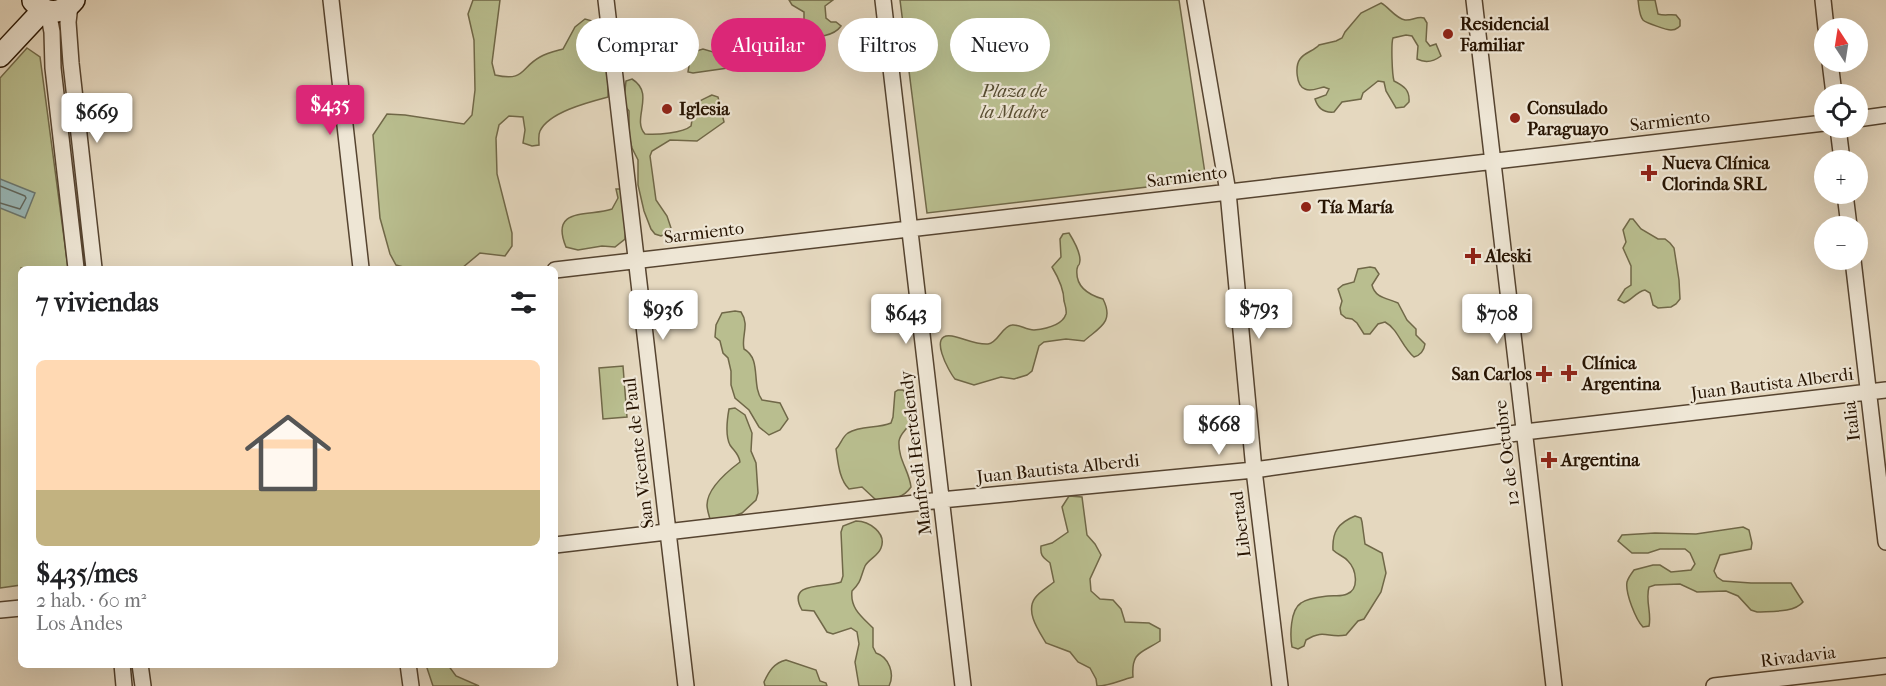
<!DOCTYPE html>
<html lang="es">
<meta charset="utf-8">
<style>
:root{--surface:#fff;--page:#f6f6f6;--text:#202124;--muted:#757577;--accent:#db2777}
body{margin:0;font-family:"IM FELL French Canon",serif;background:var(--page);color:var(--text);height:100vh;display:flex;flex-direction:column;font-size:22px;white-space:nowrap}
*{box-sizing:border-box;margin:0}
p{font-size:20px;color:var(--muted)}
.icon{flex:none;width:33px;height:33px;fill:none;stroke:currentColor;stroke-width:2;stroke-linecap:round;stroke-linejoin:round}
.map{position:relative;flex:1;overflow:hidden}
.drawer{position:absolute;left:18px;top:266px;width:540px;height:402px;display:flex;flex-direction:column;background:var(--surface);border-radius:9px;box-shadow:0 6px 24px #0002}
.drawer>*{flex:none}
.top-card{position:absolute;left:576px;top:18px;width:570px;height:54px;display:flex;gap:12px}
.needle{width:39px;rotate:348deg}
.tools{position:absolute;left:1814px;top:18px;display:grid;gap:12px}
.tools a{display:grid;place-items:center;width:54px;height:54px;border-radius:50%;background:var(--surface);box-shadow:0 6px 24px #0002;font-size:30px}
.price{position:absolute;translate:-50% -51px;padding:0 14px;border-radius:6px;background:#fff;color:#222;font-size:20px;line-height:39px;filter:drop-shadow(0 2px 3px #0008)}
.price::after{content:'';position:absolute;left:50%;top:36px;width:18px;height:14px;margin-left:-9px;background:inherit;clip-path:polygon(0 0,100% 0,50% 100%)}
.price.on{background:var(--accent);color:#fff}
ul{padding:0;list-style:none}
li{display:grid;align-content:center;gap:12px;height:318px;padding:0 18px}
li span{display:grid;place-items:center;height:186px;border-radius:9px;color:#555}
li>.icon{margin-inline-start:auto}
span .icon{width:108px;height:108px;fill:#fffc;stroke-width:1}
li b{font-size:26px}
h2{display:flex;justify-content:space-between;align-items:center;height:72px;padding:0 18px;font-size:26px}
.tag{padding:0 21px;border-radius:27px;background:var(--surface);box-shadow:0 6px 24px #0002;font-size:21px;line-height:54px}
.tag.on{background:var(--accent);color:#fff}
.map>svg:first-child{display:block}
.green{fill:#b9be8f;stroke:#706848;stroke-width:1.5}
.water{fill:#98b8b9;stroke:#6a766f;stroke-width:1.5}
.lines{fill:none;stroke-linecap:round;stroke-linejoin:round}
.shore{stroke:#5f665d;stroke-width:1.5}
.minor-casing{stroke:#564430;stroke-width:18}
.secondary-casing{stroke:#261301;stroke-width:24}
.minor{stroke:#eee6d5;stroke-width:15}
.secondary{stroke:#eee6d5;stroke-width:21}
.poi-dot{fill:#8f2418;stroke:#eee6d5;stroke-width:2}
.labels{text-anchor:middle;dominant-baseline:central;stroke-width:4.5;stroke-linejoin:round;paint-order:stroke}
.poi-label{font-size:18px;font-weight:bold;fill:#261301;stroke:#eee6d5;text-anchor:start}
.park-label{font-size:18px;font-style:italic;fill:#594f33;stroke:#eee6d5}
.street-label{font-size:18px;fill:#261301;stroke:#eee6d5}
</style>
<div class="map">
<svg width="1886" height="686" viewBox="0 0 1886 686">
<rect width="100%" height="100%" fill="#e5d8bf"/>
<filter id="stains"><feTurbulence type="fractalNoise" baseFrequency=".00333" numOctaves="4"/><feColorMatrix values="0 0 0 0 .2 0 0 0 0 .09 0 0 0 0 .02 0 0 0 .5 -.17"/></filter>
<radialGradient id="worn" r=".72"><stop offset=".6" stop-color="#630" stop-opacity="0"/><stop offset="1" stop-color="#630" stop-opacity=".3"/></radialGradient>
<path class="green" d="M473 0H500L492 63 495 75C525 82 520 68 540 57 547 53 556 51 563 49L575 27 585 19 596 22C603 47 609 71 608 97 589 102 549 112 540 131 538 135 539 140 539 145L532 146 523 143 525 130 523 117 509 116 499 125 496 138 497 174 512 233V246L505 256 480 253 462 268H407L396 265 390 254 380 218 373 135 387 114 405 115 464 124 472 115 475 90 474 40 468 14Z
M789 0H833L825 6 826 18 831 22H836L841 26C834 36 817 38 806 36L804 30V12L792 5Z
M900 0H1179L1206 180 927 213Z
M1638 0H1655L1658 14C1665 16 1669 14 1676 15L1680 20V26C1676 29 1676 30 1671 30 1667 30 1646 23 1643 20 1639 15 1639 6 1638 0Z
M1381 3C1389 7 1395 18 1405 20 1412 21 1417 16 1424 18L1427 23 1426 41 1430 46 1436 44 1441 56C1433 62 1425 63 1417 59L1418 46 1412 36 1406 35 1393 38C1391 43 1392 74 1394 81 1404 86 1410 90 1409 102L1404 107 1396 108 1386 91 1384 82 1378 81 1363 93 1361 99 1342 102 1334 112C1324 113 1318 109 1315 99L1326 95 1329 89 1324 87C1318 88 1311 92 1305 89 1296 86 1295 66 1300 59 1305 52 1314 51 1319 45L1336 41 1342 38 1345 32 1361 13Z
M721 47 731 49V64L728 68 693 73 688 72 690 60 693 52 703 49 713 52Z
M27 48 40 57 68 268H21V585L0 588V78Z
M632 79C656 94 631 119 645 134 657 135 683 133 691 126L692 120 689 118C687 105 702 100 712 95L718 97 724 122 697 141 670 140 652 151 650 156 656 200 667 216 671 228 667 233 661 236 655 234 651 229 644 211 638 185V160L632 148 629 136V111L625 106 624 99 626 81Z
M616 189H624L626 225 625 239 615 247 602 246 578 250 566 247C549 206 590 217 612 209L618 198Z
M1630 219H1633L1641 229 1658 239H1665L1670 243 1674 248 1679 280 1680 299 1676 304 1671 307 1658 308 1653 305 1650 293 1645 290C1636 292 1632 300 1624 303L1618 300 1625 289 1631 285V266L1623 248 1626 242 1623 230Z
M1069 233C1074 241 1080 251 1080 260 1079 269 1079 261 1077 269 1075 287 1089 295 1103 299 1115 323 1098 328 1084 341L1066 339 1044 342 1039 346 1032 371 1027 375 1014 379 1001 377 974 385 955 379C949 372 927 332 952 336 963 338 976 345 988 344 998 343 1002 326 1012 325 1019 324 1026 330 1034 330 1044 329 1062 326 1066 314 1067 310 1065 305 1064 301 1064 289 1058 277 1052 267L1061 257 1060 239 1063 234Z
M1370 267 1375 268 1379 274 1372 285C1375 298 1387 298 1398 303L1407 320 1416 329V335L1425 344C1424 351 1421 355 1414 357 1402 347 1398 329 1385 322L1378 324 1370 334H1364L1357 323 1352 319 1346 318 1341 314 1340 308 1342 301 1338 289 1343 285 1354 282 1358 269Z
M735 311 741 312C750 325 741 336 744 349 762 359 751 385 762 400L780 403 788 419 780 430 769 435 759 427 749 410 735 398 731 385V371L728 358 723 353 720 341 715 337 716 325 722 313Z
M623 366 627 417 603 419 599 368Z
M898 390H903C910 399 917 415 909 425 905 431 900 434 899 441 898 460 909 470 911 487 902 500 890 499 876 500L862 487 849 489C839 479 838 462 836 449 841 444 842 437 848 433 861 425 877 429 891 423L893 417 895 392Z
M735 408 745 415 752 433 751 451 756 463 758 493 756 500 742 513 729 518 710 519C709 515 707 510 707 505 707 489 728 471 740 462 739 454 734 451 730 445 725 435 727 420 729 409Z
M1069 496 1082 497 1087 535 1095 544 1101 555 1090 579 1091 591 1100 599 1113 600 1121 609 1125 622 1149 623 1160 629V641C1142 653 1131 651 1133 677 1120 680 1111 686 1097 686L1096 679 1090 668 1078 662 1070 652 1046 643C1039 631 1025 612 1035 598 1039 592 1048 587 1054 582L1050 563C1043 557 1040 556 1041 546L1052 543 1068 532 1062 507Z
M1355 516 1361 518 1362 522 1365 544 1382 553 1386 573 1381 592 1364 619 1358 621 1346 635C1328 639 1325 628 1306 640L1304 646 1298 649 1292 647C1290 636 1290 610 1301 603 1308 598 1320 597 1328 596 1335 595 1341 597 1347 594 1360 589 1356 569 1348 561 1344 556 1338 555 1333 550 1332 532 1338 523 1355 516Z
M856 521C869 521 887 533 881 548 878 556 869 559 865 566 860 578 862 581 852 591 850 608 861 616 873 628V647L876 653C889 657 895 674 889 686H859L855 662 859 644 857 632 851 628 833 634 827 632 814 611 802 610C785 580 829 588 841 582L843 576 841 532 843 526Z
M1743 527 1749 530 1752 543 1751 549 1720 555 1714 571 1717 577 1723 581 1751 583H1791L1803 602C1794 613 1771 611 1757 612L1751 610 1738 596 1726 591 1697 592 1680 584 1655 585 1649 587C1645 601 1652 613 1649 626L1643 627C1636 620 1625 593 1627 582 1628 578 1631 574 1634 570L1653 565H1660L1671 572 1691 570 1695 564 1690 553 1685 549H1660L1648 553H1632L1618 541 1622 535 1655 533 1696 534Z
M786 660 816 670 820 681 826 683 827 686H765L764 682C769 671 774 663 786 660Z
M426 665H448L456 676 479 686H433Z"/>
<path class="water" d="M0 179 35 193 25 218 0 208Z"/>
<g class="lines">
<path class="shore" d="M0 186 25 196 26 198 20 209 0 203"/>
<defs>
<path id="minor" d="M331 0 361 268
M606 0 686 686
M883 0 963 686
M1195 0 1228 192 1254 470 1280 686
M1474 0 1554 686
M1823 0 1826 28
M70 5 68 22 71 63 94 268
M48 11 52 32 53 68 76 268
M1830 62 1834 94
M1857 119 1886 115
M1838 128 1842 160
M1845 194 1849 226
M1853 260 1886 542
M555 270 1824 123
M555 545 941 500 1254 470 1524 432 1886 390
M0 610 21 608
M122 664 124 686
M140 664 143 686
M408 664 411 686
M1714 686 1886 666"/>
<path id="secondary" d="M33 1C45 15 62 15 74 0
M0 56 43 10"/>
</defs>
<use href="#minor" class="minor-casing"/>
<use href="#secondary" class="secondary-casing"/>
<use href="#minor" class="minor"/>
<use href="#secondary" class="secondary"/>
</g>
<g class="poi-dot">
<circle cx="1448" cy="34" r="6"/>
<circle cx="667" cy="109" r="6"/>
<circle cx="1515" cy="118" r="6"/>
<path d="M1646 164h6v6h6v6h-6v6h-6v-6h-6v-6h6z"/>
<circle cx="1306" cy="207" r="6"/>
<path d="M1470 247h6v6h6v6h-6v6h-6v-6h-6v-6h6z"/>
<path d="M1566 364h6v6h6v6h-6v6h-6v-6h-6v-6h6z"/>
<path d="M1541 365h6v6h6v6h-6v6h-6v-6h-6v-6h6z"/>
<path d="M1546 451h6v6h6v6h-6v6h-6v-6h-6v-6h6z"/>
</g>
<g class="labels">
<g class="poi-label">
<text x="1460" y="24">Residencial<tspan x="1460" dy="21">Familiar</tspan></text>
<text x="1527" y="108">Consulado<tspan x="1527" dy="21">Paraguayo</tspan></text>
<text x="679" y="109">Iglesia</text>
<text x="1662" y="163">Nueva Clínica<tspan x="1662" dy="21">Clorinda SRL</tspan></text>
<text x="1318" y="207">Tía María</text>
<text x="1485" y="256">Aleski</text>
<text x="1582" y="363">Clínica<tspan x="1582" dy="21">Argentina</tspan></text>
<text x="1532" y="374" text-anchor="end">San Carlos</text>
<text x="1561" y="460">Argentina</text>
</g>
<g class="park-label">
<text x="1014" y="91">Plaza de<tspan x="1014" dy="21">la Madre</tspan></text>
</g>
<g class="street-label">
<text transform="translate(1670 121) rotate(-7)">Sarmiento</text>
<text transform="translate(1187 177) rotate(-7)">Sarmiento</text>
<text transform="translate(704 233) rotate(-7)">Sarmiento</text>
<text transform="translate(1772 384) rotate(-7)">Juan Bautista Alberdi</text>
<text transform="translate(1852 421) rotate(-97)">Italia</text>
<text transform="translate(639 453) rotate(-97)">San Vicente de Paul</text>
<text transform="translate(916 453) rotate(-97)">Manfredi Hertelendy</text>
<text transform="translate(1507 453) rotate(-97)">12 de Octubre</text>
<text transform="translate(1058 469) rotate(-6)">Juan Bautista Alberdi</text>
<text transform="translate(1241 524) rotate(-97)">Libertad</text>
<text transform="translate(1798 657) rotate(-7)">Rivadavia</text>
</g>
</g>
<rect width="100%" height="100%" filter="url(#stains)"/>
<rect width="100%" height="100%" fill="url(#worn)"/>
</svg>
<div class="tools">
<a><svg class="needle" viewBox="-14 -14 28 28"><path d="M0-13l5 13h-10z" fill="#e53935"/><path d="M0 13l5-13h-10z" fill="#757577"/></svg></a>
<a><svg class="icon" aria-label="locate" viewBox="0 0 24 24"><circle cx="12" cy="12" r="6"/><path d="M12 2v4M12 18v4M2 12h4M18 12h4"/></svg></a>
<a>+</a>
<a>−</a>
</div>
<b class="price on" style="left:330px;top:136px">$435</b>
<b class="price" style="left:97px;top:144px">$669</b>
<b class="price" style="left:1259px;top:340px">$793</b>
<b class="price" style="left:663px;top:341px">$936</b>
<b class="price" style="left:906px;top:345px">$643</b>
<b class="price" style="left:1497px;top:345px">$708</b>
<b class="price" style="left:1219px;top:456px">$668</b>
<div class="top-card">
<a class="tag">Comprar</a>
<a class="tag on">Alquilar</a>
<a class="tag">Filtros</a>
<a class="tag">Nuevo</a>
</div>
<section class="drawer">
<h2>7 viviendas<svg class="icon" aria-label="filters" viewBox="0 0 24 24"><path d="M4 7h16M4 17h16"/><circle cx="9" cy="7" r="2"/><circle cx="15" cy="17" r="2"/></svg></h2>
<ul>
<li><span style="background:linear-gradient(#ffd9b3 70%,#c2b280 0)"><svg class="icon" aria-label="home" viewBox="0 0 24 24"><path d="M3 11l9-7 9 7M6 9v11h12V9"/></svg></span><div><b>$435/mes</b><p>2 hab. · 60 m²</p><p>Los Andes</p></div></li>
</ul>
</section>
</div>
